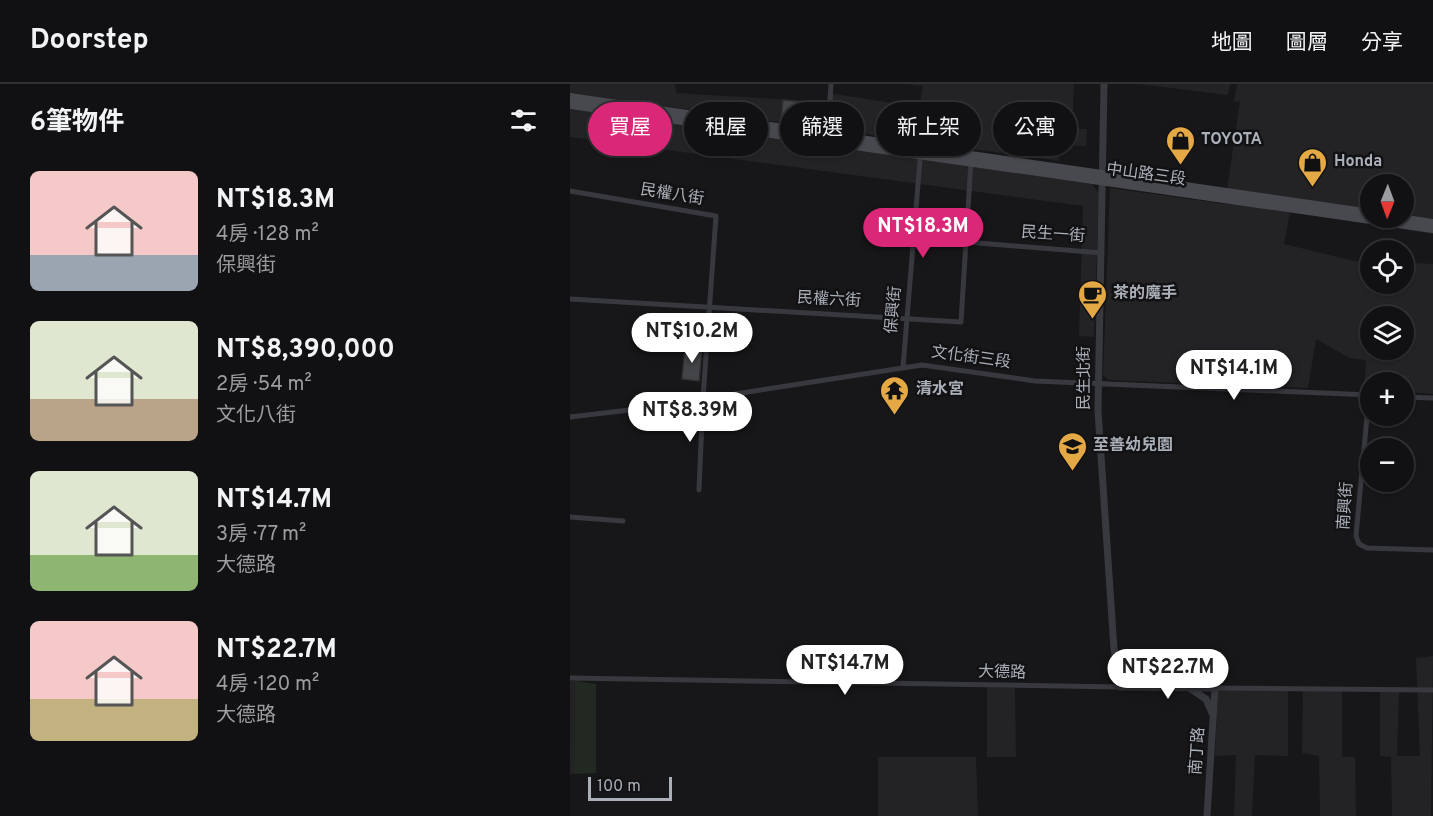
<!DOCTYPE html>
<html lang="zh-TW">
<meta charset="utf-8">
<style>
:root{--surface:#111113;--page:#1a1a1c;--text:#f1f3f6;--muted:#9c9da0;--line:#303133;--accent:#db2777}
body{margin:0;font-family:Overpass,"Noto Sans TC",sans-serif;background:var(--page);color:var(--text);height:100vh;display:flex;flex-direction:column;font-size:22px;white-space:nowrap}
*{box-sizing:border-box;margin:0}
p{font-size:20px;color:var(--muted)}
.icon{flex:none;width:33px;height:33px;fill:none;stroke:currentColor;stroke-width:2;stroke-linecap:round;stroke-linejoin:round}
.map{position:relative;flex:1;overflow:hidden}
.sheet{display:flex;flex-direction:column;background:var(--surface);width:570px}
.sheet>*{flex:none}
.guide{position:absolute;left:18px;top:18px;width:570px;height:54px;display:flex;gap:12px}
.needle{width:39px;rotate:181deg}
.tools{position:absolute;left:790px;top:90px;display:grid;gap:12px}
.tools a{display:grid;place-items:center;width:54px;height:54px;border-radius:50%;background:var(--surface);box-shadow:0 2px 4px #0004,0 0 0 2px var(--line);font-size:30px}
.scale{position:absolute;left:18px;bottom:15px;width:84px;box-sizing:border-box;padding-left:6px;border:3px solid #aaafb8;border-top:0;font-size:16px;line-height:21px;white-space:nowrap;color:#aaafb8;-webkit-text-stroke:4px #121214;paint-order:stroke}
.price{position:absolute;translate:-50% -51px;padding:0 14px;border-radius:21px;background:#fff;color:#222;font-size:20px;line-height:39px;filter:drop-shadow(0 2px 3px #0008)}
.price::after{content:'';position:absolute;left:50%;top:36px;width:18px;height:14px;margin-left:-9px;background:inherit;clip-path:polygon(0 0,100% 0,50% 100%)}
.price.active{background:var(--accent);color:#fff}
ul{padding:0;list-style:none}
li{display:flex;align-items:center;gap:18px;height:150px;padding:0 30px}
li span{display:grid;place-items:center;flex:none;width:168px;height:120px;border-radius:9px;color:#555}
li>.icon{margin-inline-start:auto}
span .icon{width:72px;height:72px;fill:#fffc;stroke-width:1}
li b{font-size:26px}
h2{display:flex;justify-content:space-between;align-items:center;height:72px;padding:0 30px;font-size:26px}
.tag{padding:0 21px;border-radius:27px;background:var(--surface);box-shadow:0 2px 4px #0004,0 0 0 2px var(--line);font-size:21px;line-height:54px}
.tag.active{background:var(--accent);color:#fff}
header{display:flex;align-items:center;gap:36px;box-sizing:border-box;height:84px;padding:0 30px;background:var(--surface);border-bottom:2px solid var(--line)}
header strong{font-size:28px}
nav{display:flex;gap:33px;margin-inline-start:auto;font-size:21px}
main{display:flex;flex:1;min-height:0}
.map>svg:first-child{display:block}
.built{fill:#232326;fill-rule:evenodd}
.green{fill:#212922}
.building{fill:#444549;stroke:#313135;stroke-width:1.5}
.lines{fill:none;stroke-linecap:round;stroke-linejoin:round}
.minor{stroke:#38393e;stroke-width:5}
.tertiary{stroke:#38393e;stroke-width:7}
.secondary{stroke:#47494e;stroke-width:8}
.labels{text-anchor:middle;dominant-baseline:central;stroke-width:5;stroke-linejoin:round;paint-order:stroke}
.poi-label{font-size:16px;font-weight:bold;fill:#aaafb8;stroke:#121214;text-anchor:start}
.street-label{font-size:16px;fill:#aaafb8;stroke:#121214}
</style>
<header>
<strong>Doorstep</strong>
<nav><a>地圖</a><a>圖層</a><a>分享</a></nav>
</header>
<main>
<section class="sheet">
<h2>6筆物件<svg class="icon" aria-label="filters" viewBox="0 0 24 24"><path d="M4 7h16M4 17h16"/><circle cx="9" cy="7" r="2"/><circle cx="15" cy="17" r="2"/></svg></h2>
<ul>
<li><span style="background:linear-gradient(#f6c9c9 70%,#9aa5b1 0)"><svg class="icon" aria-label="home" viewBox="0 0 24 24"><path d="M3 11l9-7 9 7M6 9v11h12V9"/></svg></span><div><b>NT$18.3M</b><p>4房 · 128 m²</p><p>保興街</p></div></li>
<li><span style="background:linear-gradient(#dfe7d0 65%,#b9a48a 0)"><svg class="icon" aria-label="home" viewBox="0 0 24 24"><path d="M3 11l9-7 9 7M6 9v11h12V9"/></svg></span><div><b>NT$8,390,000</b><p>2房 · 54 m²</p><p>文化八街</p></div></li>
<li><span style="background:linear-gradient(#dfe7d0 70%,#8fb573 0)"><svg class="icon" aria-label="home" viewBox="0 0 24 24"><path d="M3 11l9-7 9 7M6 9v11h12V9"/></svg></span><div><b>NT$14.7M</b><p>3房 · 77 m²</p><p>大德路</p></div></li>
<li><span style="background:linear-gradient(#f6c9c9 65%,#c2b280 0)"><svg class="icon" aria-label="home" viewBox="0 0 24 24"><path d="M3 11l9-7 9 7M6 9v11h12V9"/></svg></span><div><b>NT$22.7M</b><p>4房 · 120 m²</p><p>大德路</p></div></li>
</ul>
</section>
<div class="map">
<svg width="863" height="732" viewBox="0 0 863 732">
<rect width="100%" height="100%" fill="#171719"/>
<path class="built" d="M0 0H105L106 9 257 18 258 9 349 23 353 2 337 0H504L502 45H517L516 62 491 61 489 77 0 9Z
M568 0H660L658 11Z
M667 0H863V150L720 128 714 160 801 181V200H834V185L844 186 846 179 863 180V310L834 308V298H801V306H794L796 276 780 274 746 255 738 304 539 296 533 291 540 104 655 120 670 17 664 18ZM801 100H834V134H801ZM801 232H834V266H801Z
M0 25 522 100 529 110 524 253 509 252 513 122 0 53Z
M863 572 861 732H822L821 673 810 672V607H829L827 672H850L846 574Z
M0 597H5L4 690H0Z
M417 603 445 604 446 673H417Z
M733 604 772 606V673H785L786 732H750L749 672 732 669Z
M648 606H718V672L685 671 682 732H664L666 671 645 672Z
M308 673H406L408 732H308Z"/>
<path class="green" d="M5 597 26 600V689L4 690Z"/>
<path class="building" d="M213 16 230 18 228 38 211 36Z
M115 263 132 265 129 297 112 295Z"/>
<g class="lines">
<path class="minor" d="M258 52 261 0
M0 107 146 132 133 314 129 406
M396 158 532 169
M0 215 391 238 401 77
M333 283 351 64
M799 311 786 452 789 460 797 464 863 466
M834 313 863 314
M0 333 68 325 352 281 465 297 801 311
M0 433 53 437
M0 594 550 603
M645 604 863 606"/>
<path class="tertiary" d="M534 0 528 327 544 565 550 603 645 604 637 732
M621 605 636 615 642 629"/>
<path class="secondary" d="M0 13 801 129
M0 21 863 145
M829 134 863 139"/>
</g>
<defs>
<symbol id="shop-pin" viewBox="-11 -11 22 30"><path d="M0 17L-7.5 6A9.5 9.5 0 1 1 7.5 6Z" fill="#e4a844" stroke="#121214"/><path d="M-5-2.5h2.3a2.7 3.5 0 0 1 5.4 0H5L5.5 6h-11ZM-1.5-2.5h3a1.5 2.3 0 0 0-3 0Z" fill="#111"/></symbol>
<symbol id="cafe-pin" viewBox="-11 -11 22 30"><path d="M0 17L-7.5 6A9.5 9.5 0 1 1 7.5 6Z" fill="#e4a844" stroke="#121214"/><path d="M-5.5-4.5H6V0H3Q3 3.5 0 3.5H-2.5Q-5.5 3.5-5.5 0ZM3-3.2v2h1.7v-2ZM-6 4.5H4V6H-6Z" fill="#111"/></symbol>
<symbol id="temple-pin" viewBox="-11 -11 22 30"><path d="M0 17L-7.5 6A9.5 9.5 0 1 1 7.5 6Z" fill="#e4a844" stroke="#121214"/><path d="M0-6L5-2H3V0L6.5 2.5H4V6H1.5V3h-3V6H-4V2.5H-6.5L-3 0V-2H-5Z" fill="#111"/></symbol>
<symbol id="school-pin" viewBox="-11 -11 22 30"><path d="M0 17L-7.5 6A9.5 9.5 0 1 1 7.5 6Z" fill="#e4a844" stroke="#121214"/><path d="M0-5L7-2L0 1L-7-2ZM-4 1L0 2.5L4 1V4Q0 6-4 4Z" fill="#111"/></symbol>
</defs>
<g fill-rule="evenodd">
<use href="#shop-pin" x="594" y="40" width="33" height="45"/>
<use href="#shop-pin" x="726" y="62" width="33" height="45"/>
<use href="#cafe-pin" x="506" y="194" width="33" height="45"/>
<use href="#temple-pin" x="308" y="290" width="33" height="45"/>
<use href="#school-pin" x="486" y="346" width="33" height="45"/>
</g>
<g class="labels">
<g class="poi-label">
<text x="631" y="56">TOYOTA</text>
<text x="764" y="78">Honda</text>
<text x="543" y="210">茶的魔手</text>
<text x="346" y="306">清水宮</text>
<text x="523" y="362">至善幼兒園</text>
</g>
<g class="street-label">
<text transform="translate(576 91) rotate(8)">中山路三段</text>
<text transform="translate(102 111) rotate(9)">民權八街</text>
<text transform="translate(483 151) rotate(4)">民生一街</text>
<text transform="translate(259 216) rotate(3)">民權六街</text>
<text transform="translate(324 226) rotate(-85)">保興街</text>
<text transform="translate(401 274) rotate(8)">文化街三段</text>
<text transform="translate(515 294) rotate(-90)">民生北街</text>
<text transform="translate(776 422) rotate(-86)">南興街</text>
<text transform="translate(432 589) rotate(1)">大德路</text>
<text transform="translate(628 667) rotate(-86)">南丁路</text>
</g>
</g>
</svg>
<div class="tools">
<a><svg class="needle" viewBox="-14 -14 28 28"><path d="M0-13l5 13h-10z" fill="#e53935"/><path d="M0 13l5-13h-10z" fill="#9c9da0"/></svg></a>
<a><svg class="icon" aria-label="locate" viewBox="0 0 24 24"><circle cx="12" cy="12" r="6"/><path d="M12 2v4M12 18v4M2 12h4M18 12h4"/></svg></a>
<a><svg class="icon" aria-label="layers" viewBox="0 0 24 24"><path d="M12 4l9 5-9 5-9-5zM3 14l9 5 9-5"/></svg></a>
<a>+</a>
<a>−</a>
</div>
<div class="scale">100 m</div>
<b class="price active" style="left:353px;top:175px">NT$18.3M</b>
<b class="price" style="left:122px;top:280px">NT$10.2M</b>
<b class="price" style="left:664px;top:317px">NT$14.1M</b>
<b class="price" style="left:120px;top:359px">NT$8.39M</b>
<b class="price" style="left:275px;top:612px">NT$14.7M</b>
<b class="price" style="left:598px;top:616px">NT$22.7M</b>
<div class="guide">
<a class="tag active">買屋</a>
<a class="tag">租屋</a>
<a class="tag">篩選</a>
<a class="tag">新上架</a>
<a class="tag">公寓</a>
</div>
</div>
</main>
